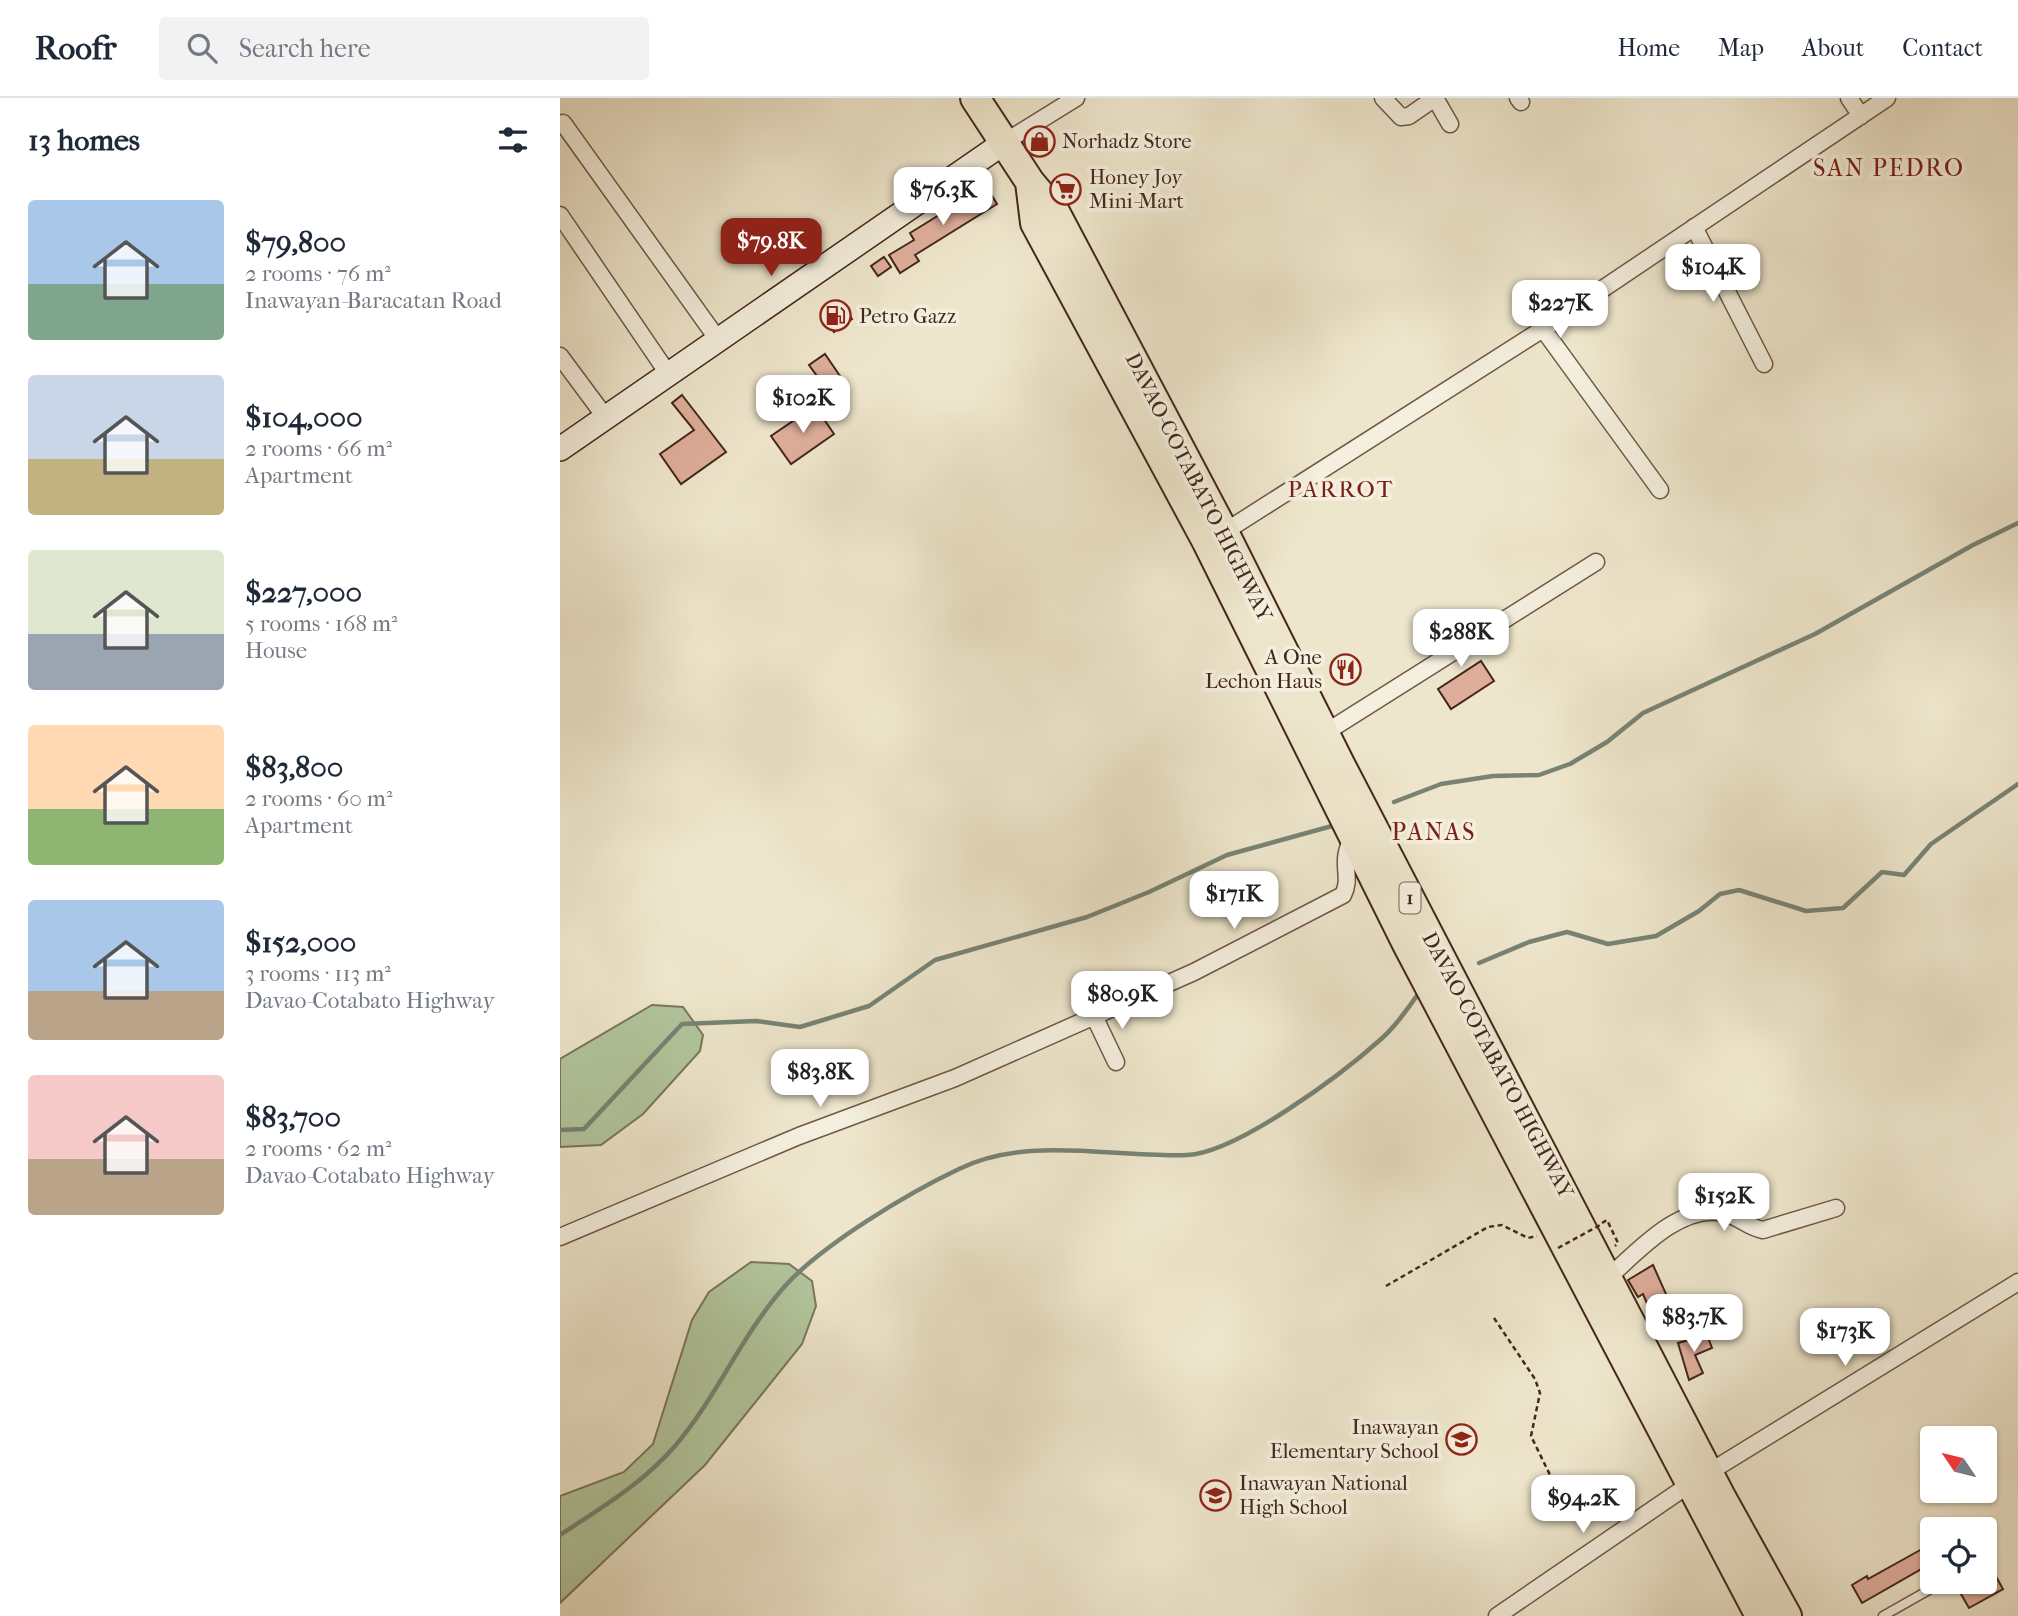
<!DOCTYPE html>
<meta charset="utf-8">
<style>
:root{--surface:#fff;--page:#f2f2f3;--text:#1f2937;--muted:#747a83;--line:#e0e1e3;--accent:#8f2418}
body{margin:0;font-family:"IM FELL French Canon",serif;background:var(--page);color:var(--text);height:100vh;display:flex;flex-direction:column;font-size:26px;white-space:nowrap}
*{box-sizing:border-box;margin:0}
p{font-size:23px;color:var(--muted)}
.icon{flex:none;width:38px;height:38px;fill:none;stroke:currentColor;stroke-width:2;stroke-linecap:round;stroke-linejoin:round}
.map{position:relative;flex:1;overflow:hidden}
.details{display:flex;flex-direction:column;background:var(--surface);width:560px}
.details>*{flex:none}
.needle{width:46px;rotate:305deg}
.buttons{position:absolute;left:1360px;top:1328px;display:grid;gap:14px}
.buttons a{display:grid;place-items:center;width:77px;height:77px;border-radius:7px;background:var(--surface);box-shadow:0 2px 5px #0004;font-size:35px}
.price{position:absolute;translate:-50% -60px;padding:0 16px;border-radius:14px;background:#fff;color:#222;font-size:23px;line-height:46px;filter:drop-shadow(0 2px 4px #0008)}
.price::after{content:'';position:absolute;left:50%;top:42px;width:21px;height:16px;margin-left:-10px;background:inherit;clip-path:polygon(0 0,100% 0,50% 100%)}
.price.current{background:var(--accent);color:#fff}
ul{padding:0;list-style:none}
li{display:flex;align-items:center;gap:21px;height:175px;padding:0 28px}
li span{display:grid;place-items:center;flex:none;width:196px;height:140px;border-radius:7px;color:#555}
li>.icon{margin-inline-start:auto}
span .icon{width:84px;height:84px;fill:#fffc;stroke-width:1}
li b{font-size:30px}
h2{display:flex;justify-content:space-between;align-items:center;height:84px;padding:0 28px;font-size:30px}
header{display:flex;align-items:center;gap:42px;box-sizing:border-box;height:98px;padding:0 35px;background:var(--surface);border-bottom:2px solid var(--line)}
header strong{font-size:33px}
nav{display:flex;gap:38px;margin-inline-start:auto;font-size:24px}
.search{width:490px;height:63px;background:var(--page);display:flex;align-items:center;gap:18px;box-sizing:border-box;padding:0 24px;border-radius:7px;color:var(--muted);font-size:26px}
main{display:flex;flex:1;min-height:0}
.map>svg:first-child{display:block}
.green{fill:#b2c69d;stroke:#7b765c;stroke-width:2}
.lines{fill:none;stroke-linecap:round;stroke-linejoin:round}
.stream{stroke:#788374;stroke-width:4.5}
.building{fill:#deae9b;stroke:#44271a;stroke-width:2}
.service-casing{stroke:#6e5746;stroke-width:11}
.minor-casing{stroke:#6e5746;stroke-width:19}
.secondary-casing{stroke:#44271a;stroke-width:26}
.trunk-casing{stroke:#44271a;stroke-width:32}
.path{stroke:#44271a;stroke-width:2.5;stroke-dasharray:5 3.5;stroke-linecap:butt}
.service{stroke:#f4efde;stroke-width:8}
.minor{stroke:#f4efde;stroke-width:16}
.secondary{stroke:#f4efde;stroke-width:23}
.trunk{stroke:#eee6cc;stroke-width:28}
.path-bridge{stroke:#44271a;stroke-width:2.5;stroke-dasharray:5 3.5;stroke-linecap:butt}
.labels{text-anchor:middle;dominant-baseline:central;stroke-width:7;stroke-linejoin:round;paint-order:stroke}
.shield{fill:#f4efde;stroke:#796355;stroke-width:2}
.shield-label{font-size:19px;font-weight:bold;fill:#44271a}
.poi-label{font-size:21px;fill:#44271a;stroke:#f4efde;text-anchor:start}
.street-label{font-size:21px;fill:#44271a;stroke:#f4efde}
.neighbourhood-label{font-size:23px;letter-spacing:2px;fill:#7a1f14;stroke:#f4efde}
.quarter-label{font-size:24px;letter-spacing:2px;fill:#7a1f14;stroke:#f4efde}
</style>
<header>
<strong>Roofr</strong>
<div class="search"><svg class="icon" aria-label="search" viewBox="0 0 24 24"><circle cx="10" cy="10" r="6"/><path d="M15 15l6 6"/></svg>Search here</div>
<nav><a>Home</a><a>Map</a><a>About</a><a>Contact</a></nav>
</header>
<main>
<section class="details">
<h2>13 homes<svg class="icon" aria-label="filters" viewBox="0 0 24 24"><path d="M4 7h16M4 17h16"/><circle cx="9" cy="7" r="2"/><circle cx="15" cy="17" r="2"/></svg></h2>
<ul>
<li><span style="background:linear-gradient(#a9c7e8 60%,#7fa58c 0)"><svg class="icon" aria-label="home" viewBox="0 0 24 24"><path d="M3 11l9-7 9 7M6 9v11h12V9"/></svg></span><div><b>$79,800</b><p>2 rooms · 76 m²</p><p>Inawayan-Baracatan Road</p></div></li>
<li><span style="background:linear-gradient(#c9d6e8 60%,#c2b280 0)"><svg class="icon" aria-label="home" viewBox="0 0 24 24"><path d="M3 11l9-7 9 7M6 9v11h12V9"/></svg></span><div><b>$104,000</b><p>2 rooms · 66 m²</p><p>Apartment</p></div></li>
<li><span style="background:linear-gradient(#dfe7d0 60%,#9aa5b1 0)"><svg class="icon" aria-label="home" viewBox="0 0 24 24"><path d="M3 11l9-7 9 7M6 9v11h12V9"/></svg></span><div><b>$227,000</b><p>5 rooms · 168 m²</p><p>House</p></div></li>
<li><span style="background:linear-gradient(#ffd9b3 60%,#8fb573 0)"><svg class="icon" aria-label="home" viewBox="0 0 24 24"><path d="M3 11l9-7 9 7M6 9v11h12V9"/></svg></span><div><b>$83,800</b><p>2 rooms · 60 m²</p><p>Apartment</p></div></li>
<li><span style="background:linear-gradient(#a9c7e8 65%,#b9a48a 0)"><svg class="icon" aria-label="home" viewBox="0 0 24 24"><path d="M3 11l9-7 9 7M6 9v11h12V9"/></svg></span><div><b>$152,000</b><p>3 rooms · 113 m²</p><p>Davao-Cotabato Highway</p></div></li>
<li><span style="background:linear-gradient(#f6c9c9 60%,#b9a48a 0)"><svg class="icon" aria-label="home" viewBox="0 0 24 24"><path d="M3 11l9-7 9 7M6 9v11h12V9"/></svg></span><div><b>$83,700</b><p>2 rooms · 62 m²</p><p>Davao-Cotabato Highway</p></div></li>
</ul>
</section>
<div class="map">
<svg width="1458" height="1518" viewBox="0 0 1458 1518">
<rect width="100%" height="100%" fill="#eee6cc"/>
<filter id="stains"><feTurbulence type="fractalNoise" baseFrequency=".00286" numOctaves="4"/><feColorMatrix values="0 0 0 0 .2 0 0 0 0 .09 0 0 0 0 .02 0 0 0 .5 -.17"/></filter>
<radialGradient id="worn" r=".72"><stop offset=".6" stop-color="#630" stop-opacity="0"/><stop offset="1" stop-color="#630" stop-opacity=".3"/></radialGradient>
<path class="green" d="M92 907 123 909 143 937 140 953 83 1016 41 1047 0 1049V961Z
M191 1164 229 1166 252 1183 256 1208 242 1246 145 1367 0 1505V1398L64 1374 93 1346 132 1222 149 1194Z"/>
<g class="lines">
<path class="stream" d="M834 704 881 686 933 678 979 677 1010 666 1047 644 1083 615 1255 536 1413 447 1458 425
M919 865 969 844 1007 834 1048 846 1096 838 1139 813 1160 796 1179 792 1246 813 1283 810 1322 774 1344 777 1371 746 1458 686
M0 1032 24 1031 122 926 196 923 240 929 309 908 375 862 527 819 589 794 667 757 772 728
M0 1437C41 1410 82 1386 115 1348 157 1299 182 1236 225 1188 262 1147 348 1095 399 1071 468 1037 553 1060 627 1057 677 1055 782 976 820 942 836 928 848 910 861 892"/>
</g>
<path class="building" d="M426 88 437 106 355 157 359 163 340 175 329 157 354 142 350 135Z
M324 159 331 169 318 178 311 168Z
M279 203 292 221 274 234 261 216Z
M265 256 280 278 265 289 249 267Z
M122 297 166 354 121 386 100 356 134 332 112 305Z
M255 308 274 336 231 366 211 338Z
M921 563 934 583 891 611 878 591Z
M1093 1167 1119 1225 1099 1234 1083 1196 1078 1199 1068 1182Z
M1147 1237 1152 1250 1135 1257 1143 1275 1129 1282 1118 1245Z
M1362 1451 1370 1466 1302 1505 1292 1487 1307 1478 1308 1481Z
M1424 1457 1443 1491 1409 1510 1394 1484H1424Z"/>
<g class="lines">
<defs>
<path id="service" d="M1323 1518 1383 1484"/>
<path id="minor" d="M823 0 841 19 849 18 875 0
M875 0 890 26
M958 0 961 4
M1289 0 1301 18
M3 25 159 243
M445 44 516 0
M0 117 109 277
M1134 129 1204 266
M983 231 1100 392
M0 258 46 320
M658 438 983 231 1327 0
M760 638 1036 464
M534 918 556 964
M0 1139 239 1038 395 980 634 874 783 797C793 778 778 764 793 740
M1048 1180C1077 1154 1120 1105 1164 1115 1178 1118 1189 1130 1203 1132L1276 1110
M937 1518 1130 1386 1458 1184"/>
<path id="secondary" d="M0 351 445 44"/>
<path id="trunk" d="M415 0 470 84 495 114 664 434 780 666 1160 1397 1227 1518
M470 84 475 125 647 444 847 846 1200 1518"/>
</defs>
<use href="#service" class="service-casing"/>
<use href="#minor" class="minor-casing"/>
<use href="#secondary" class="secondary-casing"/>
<use href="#trunk" class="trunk-casing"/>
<path class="path" d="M1042 1125 1047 1122 1058 1145 1055 1148
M826 1188 928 1129 942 1127 968 1140 977 1138
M934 1220 975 1281 980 1295 971 1338 991 1379"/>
<use href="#service" class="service"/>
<use href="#minor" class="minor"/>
<use href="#secondary" class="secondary"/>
<use href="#trunk" class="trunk"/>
<path class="path-bridge" d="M998 1150 1042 1126"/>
</g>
<defs>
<symbol id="shop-ring" viewBox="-11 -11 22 22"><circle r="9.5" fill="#f4efde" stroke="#8f2418" stroke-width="1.5"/><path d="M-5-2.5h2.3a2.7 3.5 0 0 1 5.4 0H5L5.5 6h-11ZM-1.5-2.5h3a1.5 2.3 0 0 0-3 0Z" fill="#8f2418"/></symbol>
<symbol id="supermarket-ring" viewBox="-11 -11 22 22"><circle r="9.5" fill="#f4efde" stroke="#8f2418" stroke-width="1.5"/><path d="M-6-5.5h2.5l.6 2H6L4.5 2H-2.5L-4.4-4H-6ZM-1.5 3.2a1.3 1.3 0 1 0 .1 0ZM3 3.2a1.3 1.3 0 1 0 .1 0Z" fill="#8f2418"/></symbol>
<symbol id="fuel-ring" viewBox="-11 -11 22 22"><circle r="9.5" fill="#f4efde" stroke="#8f2418" stroke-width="1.5"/><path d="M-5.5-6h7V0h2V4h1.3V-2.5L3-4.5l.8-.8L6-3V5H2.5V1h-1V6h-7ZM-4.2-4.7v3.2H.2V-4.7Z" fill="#8f2418"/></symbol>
<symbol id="restaurant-ring" viewBox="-11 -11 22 22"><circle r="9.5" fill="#f4efde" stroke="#8f2418" stroke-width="1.5"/><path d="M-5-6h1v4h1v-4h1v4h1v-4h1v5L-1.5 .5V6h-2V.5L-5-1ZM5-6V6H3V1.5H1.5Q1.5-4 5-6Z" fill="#8f2418"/></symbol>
<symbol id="school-ring" viewBox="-11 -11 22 22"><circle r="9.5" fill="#f4efde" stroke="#8f2418" stroke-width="1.5"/><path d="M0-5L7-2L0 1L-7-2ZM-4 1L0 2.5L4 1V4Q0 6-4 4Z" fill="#8f2418"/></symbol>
</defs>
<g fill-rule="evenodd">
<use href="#shop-ring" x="462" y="26" width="35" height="35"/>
<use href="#supermarket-ring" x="488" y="74" width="35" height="35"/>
<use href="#fuel-ring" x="258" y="200" width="35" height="35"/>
<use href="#restaurant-ring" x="768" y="554" width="35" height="35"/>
<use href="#school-ring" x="884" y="1324" width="35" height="35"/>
<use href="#school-ring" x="638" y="1380" width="35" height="35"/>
</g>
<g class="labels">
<rect class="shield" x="839.5" y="784.5" width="21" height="31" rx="5"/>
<g class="shield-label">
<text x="850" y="800">1</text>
</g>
<g class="poi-label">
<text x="502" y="43">Norhadz Store</text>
<text x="529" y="79">Honey Joy<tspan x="529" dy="24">Mini-Mart</tspan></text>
<text x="299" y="218">Petro Gazz</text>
<text x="762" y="559" text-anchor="end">A One<tspan x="762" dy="24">Lechon Haus</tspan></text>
<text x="879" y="1329" text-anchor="end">Inawayan<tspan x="879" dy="24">Elementary School</tspan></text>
<text x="679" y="1385">Inawayan National<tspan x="679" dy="24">High School</tspan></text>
</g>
<g class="street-label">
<text transform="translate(639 389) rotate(63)">DAVAO-COTABATO HIGHWAY</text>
<text transform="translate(938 967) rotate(62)">DAVAO-COTABATO HIGHWAY</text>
</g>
<g class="neighbourhood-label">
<text x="781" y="391">PARROT</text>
</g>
<g class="quarter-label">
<text x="1329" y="70">SAN PEDRO</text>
<text x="874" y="734">PANAS</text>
</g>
</g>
<rect width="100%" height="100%" filter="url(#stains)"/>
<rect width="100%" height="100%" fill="url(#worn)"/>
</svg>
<div class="buttons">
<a><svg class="needle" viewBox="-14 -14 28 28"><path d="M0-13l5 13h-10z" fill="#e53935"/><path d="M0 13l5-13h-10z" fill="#747a83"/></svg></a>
<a><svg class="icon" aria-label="locate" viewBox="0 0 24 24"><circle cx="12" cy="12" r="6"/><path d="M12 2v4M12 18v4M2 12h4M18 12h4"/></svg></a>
</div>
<b class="price" style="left:383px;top:129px">$76.3K</b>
<b class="price current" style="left:211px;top:180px">$79.8K</b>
<b class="price" style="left:1153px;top:206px">$104K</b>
<b class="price" style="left:1000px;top:242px">$227K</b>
<b class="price" style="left:243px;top:337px">$102K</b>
<b class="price" style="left:901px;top:571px">$288K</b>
<b class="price" style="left:674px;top:833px">$171K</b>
<b class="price" style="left:562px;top:933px">$80.9K</b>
<b class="price" style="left:260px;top:1011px">$83.8K</b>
<b class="price" style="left:1164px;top:1135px">$152K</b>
<b class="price" style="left:1134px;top:1256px">$83.7K</b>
<b class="price" style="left:1285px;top:1270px">$173K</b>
<b class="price" style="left:1023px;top:1437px">$94.2K</b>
</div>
</main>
